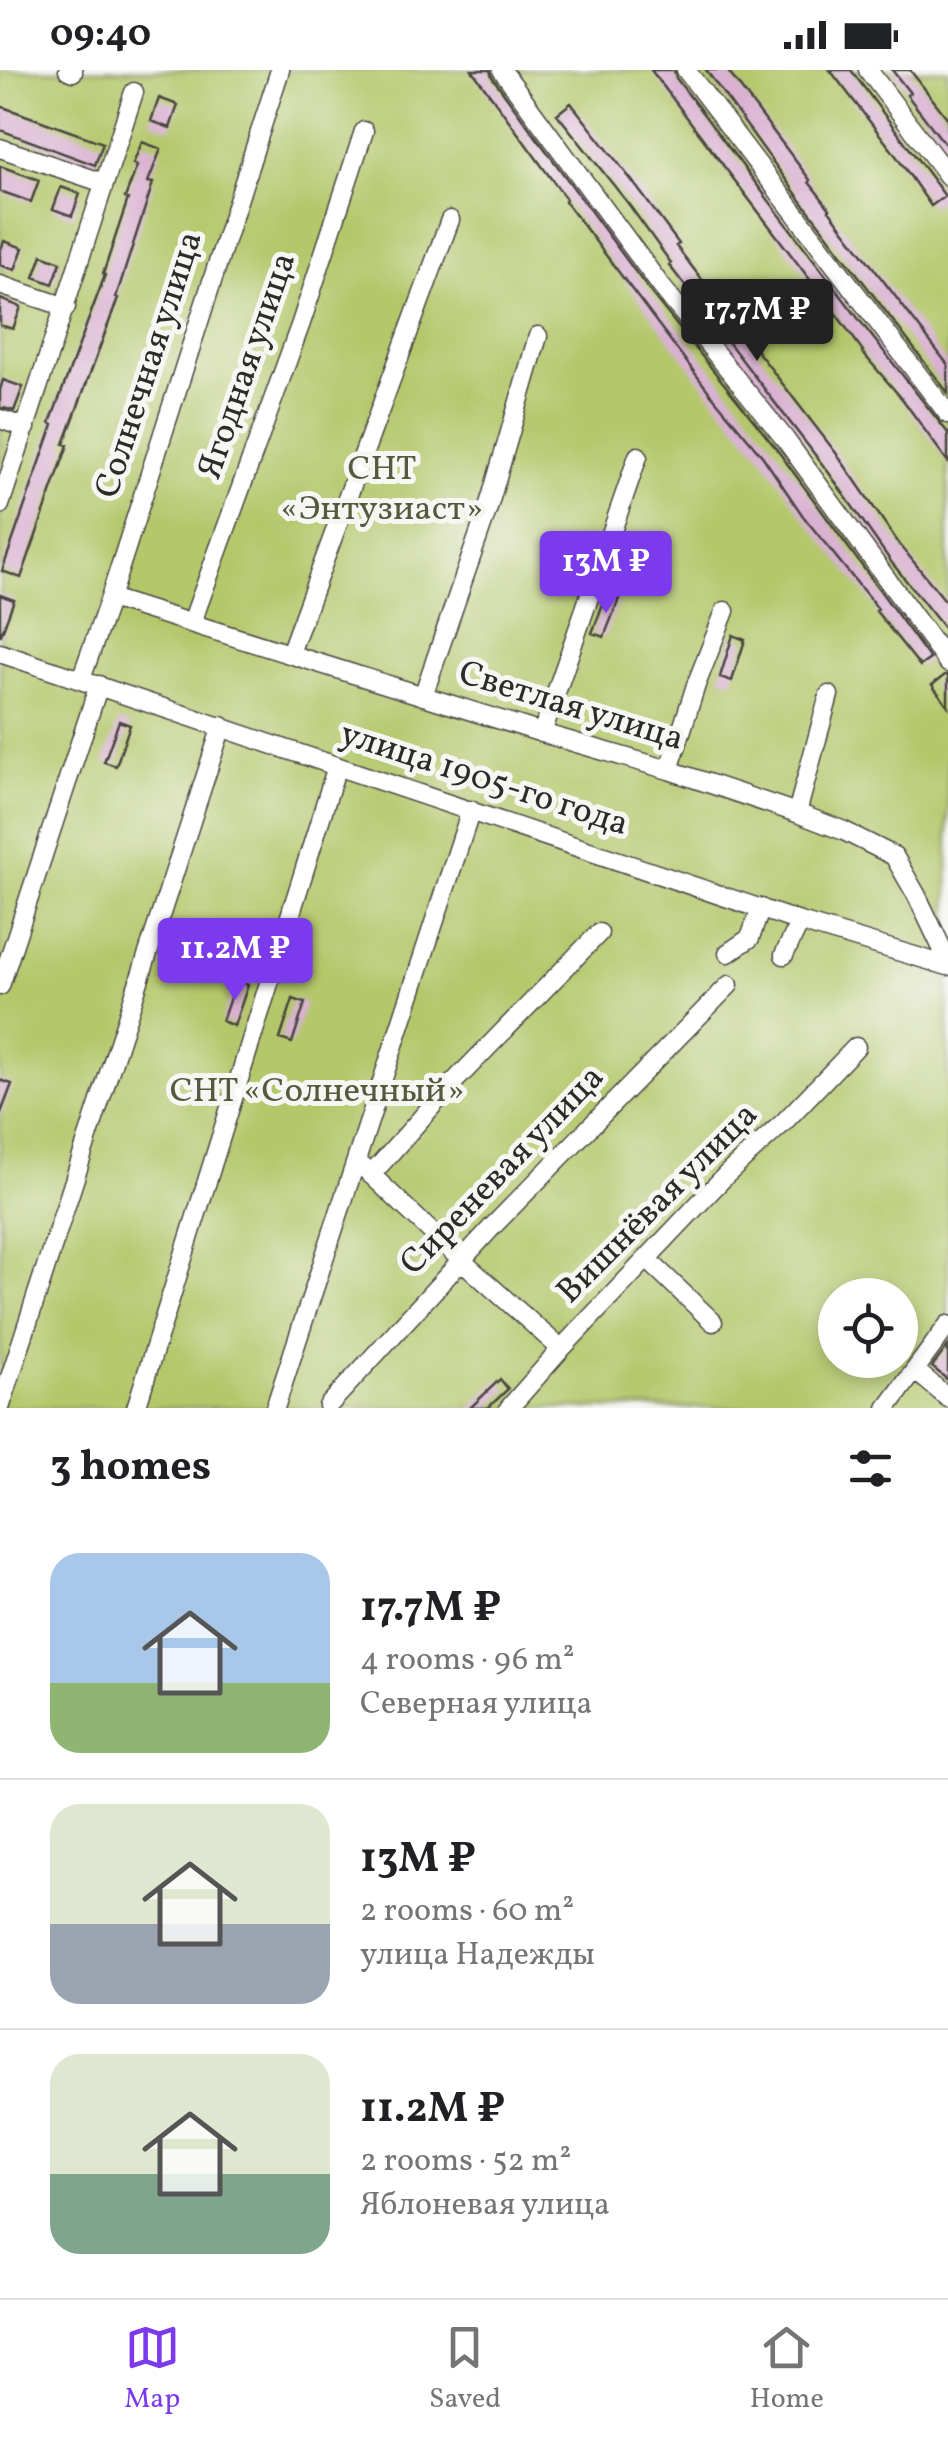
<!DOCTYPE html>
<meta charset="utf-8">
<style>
:root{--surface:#fff;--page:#f2f2f2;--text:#202124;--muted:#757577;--line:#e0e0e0;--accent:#7c3aed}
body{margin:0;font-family:Vollkorn,serif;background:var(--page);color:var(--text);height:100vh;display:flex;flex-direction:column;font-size:38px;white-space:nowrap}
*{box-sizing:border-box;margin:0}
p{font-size:32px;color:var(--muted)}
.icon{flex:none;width:55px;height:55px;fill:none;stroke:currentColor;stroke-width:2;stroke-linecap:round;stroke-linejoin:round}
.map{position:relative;height:1338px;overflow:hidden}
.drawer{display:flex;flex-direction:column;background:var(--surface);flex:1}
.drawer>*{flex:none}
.buttons{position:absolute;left:818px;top:1208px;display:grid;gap:20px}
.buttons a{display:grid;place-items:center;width:100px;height:100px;border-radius:50%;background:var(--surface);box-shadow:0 5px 15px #0003;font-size:50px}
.price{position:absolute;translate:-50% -85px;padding:0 22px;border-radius:10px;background:var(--accent);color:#fff;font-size:32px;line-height:65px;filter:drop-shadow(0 2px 5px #0008)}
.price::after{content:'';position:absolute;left:50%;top:60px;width:30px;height:22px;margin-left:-15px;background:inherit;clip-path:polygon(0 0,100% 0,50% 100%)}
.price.on{background:#222;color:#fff}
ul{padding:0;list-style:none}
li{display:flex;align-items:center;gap:30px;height:250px;padding:0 50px}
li+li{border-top:2px solid var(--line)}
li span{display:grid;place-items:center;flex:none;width:280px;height:200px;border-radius:30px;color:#555}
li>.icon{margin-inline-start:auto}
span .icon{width:120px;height:120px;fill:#fffc;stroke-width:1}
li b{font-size:42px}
h2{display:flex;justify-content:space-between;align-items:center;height:120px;padding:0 50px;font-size:42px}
.status{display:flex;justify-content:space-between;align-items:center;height:70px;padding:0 50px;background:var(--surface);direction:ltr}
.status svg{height:28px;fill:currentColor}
.dock{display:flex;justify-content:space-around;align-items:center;height:140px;border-top:2px solid var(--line);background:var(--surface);font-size:28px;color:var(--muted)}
.dock a{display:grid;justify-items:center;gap:5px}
.dock .on{color:var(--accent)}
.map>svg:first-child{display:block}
.green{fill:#b4c76b;stroke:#70794b;stroke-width:2.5;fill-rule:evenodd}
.building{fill:#dab1d3}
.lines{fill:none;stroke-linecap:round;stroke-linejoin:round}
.minor-casing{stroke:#494541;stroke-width:21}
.minor{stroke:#fff;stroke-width:18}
.labels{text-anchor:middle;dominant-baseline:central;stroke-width:10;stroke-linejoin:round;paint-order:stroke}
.street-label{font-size:35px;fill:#2b2b2b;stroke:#f6f6f2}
.park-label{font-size:35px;fill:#545a3e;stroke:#f6f6f2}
</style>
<div class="status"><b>09:40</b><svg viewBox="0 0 49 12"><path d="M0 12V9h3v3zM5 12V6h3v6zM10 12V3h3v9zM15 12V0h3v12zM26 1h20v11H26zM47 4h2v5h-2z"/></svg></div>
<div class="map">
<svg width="948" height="1338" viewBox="0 0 948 1338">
<rect width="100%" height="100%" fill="#f6f6f2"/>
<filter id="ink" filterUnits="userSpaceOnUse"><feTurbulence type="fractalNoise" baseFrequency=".01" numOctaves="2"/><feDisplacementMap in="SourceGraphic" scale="20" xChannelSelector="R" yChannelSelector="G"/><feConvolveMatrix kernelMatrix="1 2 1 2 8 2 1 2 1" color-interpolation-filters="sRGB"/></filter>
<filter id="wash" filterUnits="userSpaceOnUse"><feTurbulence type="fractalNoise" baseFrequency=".0048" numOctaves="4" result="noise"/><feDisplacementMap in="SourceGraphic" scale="40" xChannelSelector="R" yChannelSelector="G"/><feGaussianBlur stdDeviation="2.25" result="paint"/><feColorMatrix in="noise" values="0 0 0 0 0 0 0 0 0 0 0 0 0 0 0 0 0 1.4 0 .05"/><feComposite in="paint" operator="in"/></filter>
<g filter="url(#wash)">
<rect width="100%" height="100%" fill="#f1dbbb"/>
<path class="green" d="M0 0H948V1338H0ZM835 1225H900V1290H835Z"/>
<g id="blocks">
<path class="building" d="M472 0H490L492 7 651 223 775 377 930 589 920 596 876 541 878 539 803 446 763 387 710 323 565 131 566 129Z
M651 0H674L676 8 867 260 948 363V392L903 330 862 282 863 281 839 248Z
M706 0H727L810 110 809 112 830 139 829 140 948 295V323L800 129Z
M830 0H851L945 126 931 136 894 83Z
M892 0H910L948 49V78L907 25 910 23Z
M159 28 178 35 170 58 151 51Z
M571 33 633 112 679 174 676 176 836 383 900 475 948 534V563L892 493 829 403 669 195 671 193 627 132 557 44Z
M0 36 103 73 95 95 0 60Z
M142 72 161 79 148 112 153 113 116 227 118 228 64 374 68 375 21 508 2 501 53 355 50 353 105 205 103 204 128 129 125 128 137 96 133 94Z
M0 96 39 110 31 132 0 121Z
M61 117 80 124 72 146 53 139Z
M4 171 23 178 15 200 0 195V182Z
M42 185 61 192 53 214 34 207Z
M0 229 21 237 13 259 0 255Z
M3 310 23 317 14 341 0 337V320Z
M607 524 619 529 604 567 592 563Z
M0 525 14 530 1 565H0Z
M733 565 745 570 732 611 720 607Z
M945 605H948V636L932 615Z
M119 651 130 655 116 696 104 692Z
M236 910 248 915 234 956 222 951Z
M293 929 305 933 292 973 280 969Z
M0 1010 12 1014 1 1043H0Z
M948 1276V1310L932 1297Z
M500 1309 508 1319 488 1338H470Z"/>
</g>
</g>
<g filter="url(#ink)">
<use href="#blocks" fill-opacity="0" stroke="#494541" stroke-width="2.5"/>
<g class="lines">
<defs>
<path id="minor" d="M68 0 73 2
M502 0 661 216 785 369 948 593
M686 0 948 344
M868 0 948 106
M0 78 104 113
M0 215 66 237
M0 349 26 358
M0 435 134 22
M110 528 542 663 669 700 797 743 844 761 894 786 917 826 948 891
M192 552 301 253 364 61
M0 583 800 852 948 896
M290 583 450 150
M81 609 110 528 280 0
M423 626 488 438 538 266
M542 663 638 386
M669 700 696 615 725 541
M797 743 829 625
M728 883 750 868 761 838
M784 885 800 852
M0 916 99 615
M363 1097 461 1190 561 1279
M371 1105 448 1018 599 863
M647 1189 713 1252
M916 1301 948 1328
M328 1336 493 1156 729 915
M0 1338 222 656
M136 1338 337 696
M275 1338 471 740
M509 1338 561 1279 726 1105 783 1053 856 977
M887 1338 948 1255"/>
</defs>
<use href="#minor" class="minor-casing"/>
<use href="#minor" class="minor"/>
</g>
</g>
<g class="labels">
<g class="street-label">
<text transform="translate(150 295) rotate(-72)">Солнечная улица</text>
<text transform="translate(248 296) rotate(-71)">Ягодная улица</text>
<text transform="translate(571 637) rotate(17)">Светлая улица</text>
<text transform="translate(484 710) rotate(18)">улица 1905-го года</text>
<text transform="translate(503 1101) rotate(-46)">Сиреневая улица</text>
<text transform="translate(658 1134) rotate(-45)">Вишнёвая улица</text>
</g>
<g class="park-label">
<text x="382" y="400">СНТ<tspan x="382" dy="40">«Энтузиаст»</tspan></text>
<text x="317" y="1022">СНТ «Солнечный»</text>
</g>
</g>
</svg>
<div class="buttons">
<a><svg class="icon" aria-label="locate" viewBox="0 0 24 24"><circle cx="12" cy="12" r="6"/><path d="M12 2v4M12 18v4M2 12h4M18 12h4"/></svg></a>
</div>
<b class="price on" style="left:757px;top:294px">17.7M ₽</b>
<b class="price" style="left:606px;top:546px">13M ₽</b>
<b class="price" style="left:235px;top:933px">11.2M ₽</b>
</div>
<section class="drawer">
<h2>3 homes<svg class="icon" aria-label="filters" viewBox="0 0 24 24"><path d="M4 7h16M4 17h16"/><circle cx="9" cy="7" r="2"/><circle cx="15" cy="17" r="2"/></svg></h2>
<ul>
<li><span style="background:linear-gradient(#a9c7e8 65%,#8fb573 0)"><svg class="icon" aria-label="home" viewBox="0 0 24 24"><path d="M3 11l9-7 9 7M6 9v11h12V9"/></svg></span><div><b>17.7M ₽</b><p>4 rooms · 96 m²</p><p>Северная улица</p></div></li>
<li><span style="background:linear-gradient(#dfe7d0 60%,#9aa5b1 0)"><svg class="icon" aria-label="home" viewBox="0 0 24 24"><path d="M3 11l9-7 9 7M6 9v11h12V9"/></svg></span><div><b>13M ₽</b><p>2 rooms · 60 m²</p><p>улица Надежды</p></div></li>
<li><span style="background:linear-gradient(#dfe7d0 60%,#7fa58c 0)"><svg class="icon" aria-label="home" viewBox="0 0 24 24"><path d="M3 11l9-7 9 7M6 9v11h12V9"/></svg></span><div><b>11.2M ₽</b><p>2 rooms · 52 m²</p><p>Яблоневая улица</p></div></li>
</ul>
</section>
<nav class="dock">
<a class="on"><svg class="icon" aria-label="map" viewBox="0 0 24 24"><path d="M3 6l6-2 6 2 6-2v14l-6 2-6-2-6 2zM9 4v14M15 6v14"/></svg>Map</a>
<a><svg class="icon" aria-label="saved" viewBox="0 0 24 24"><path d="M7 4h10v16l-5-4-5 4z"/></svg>Saved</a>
<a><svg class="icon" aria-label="home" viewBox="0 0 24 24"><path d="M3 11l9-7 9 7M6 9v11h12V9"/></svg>Home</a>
</nav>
